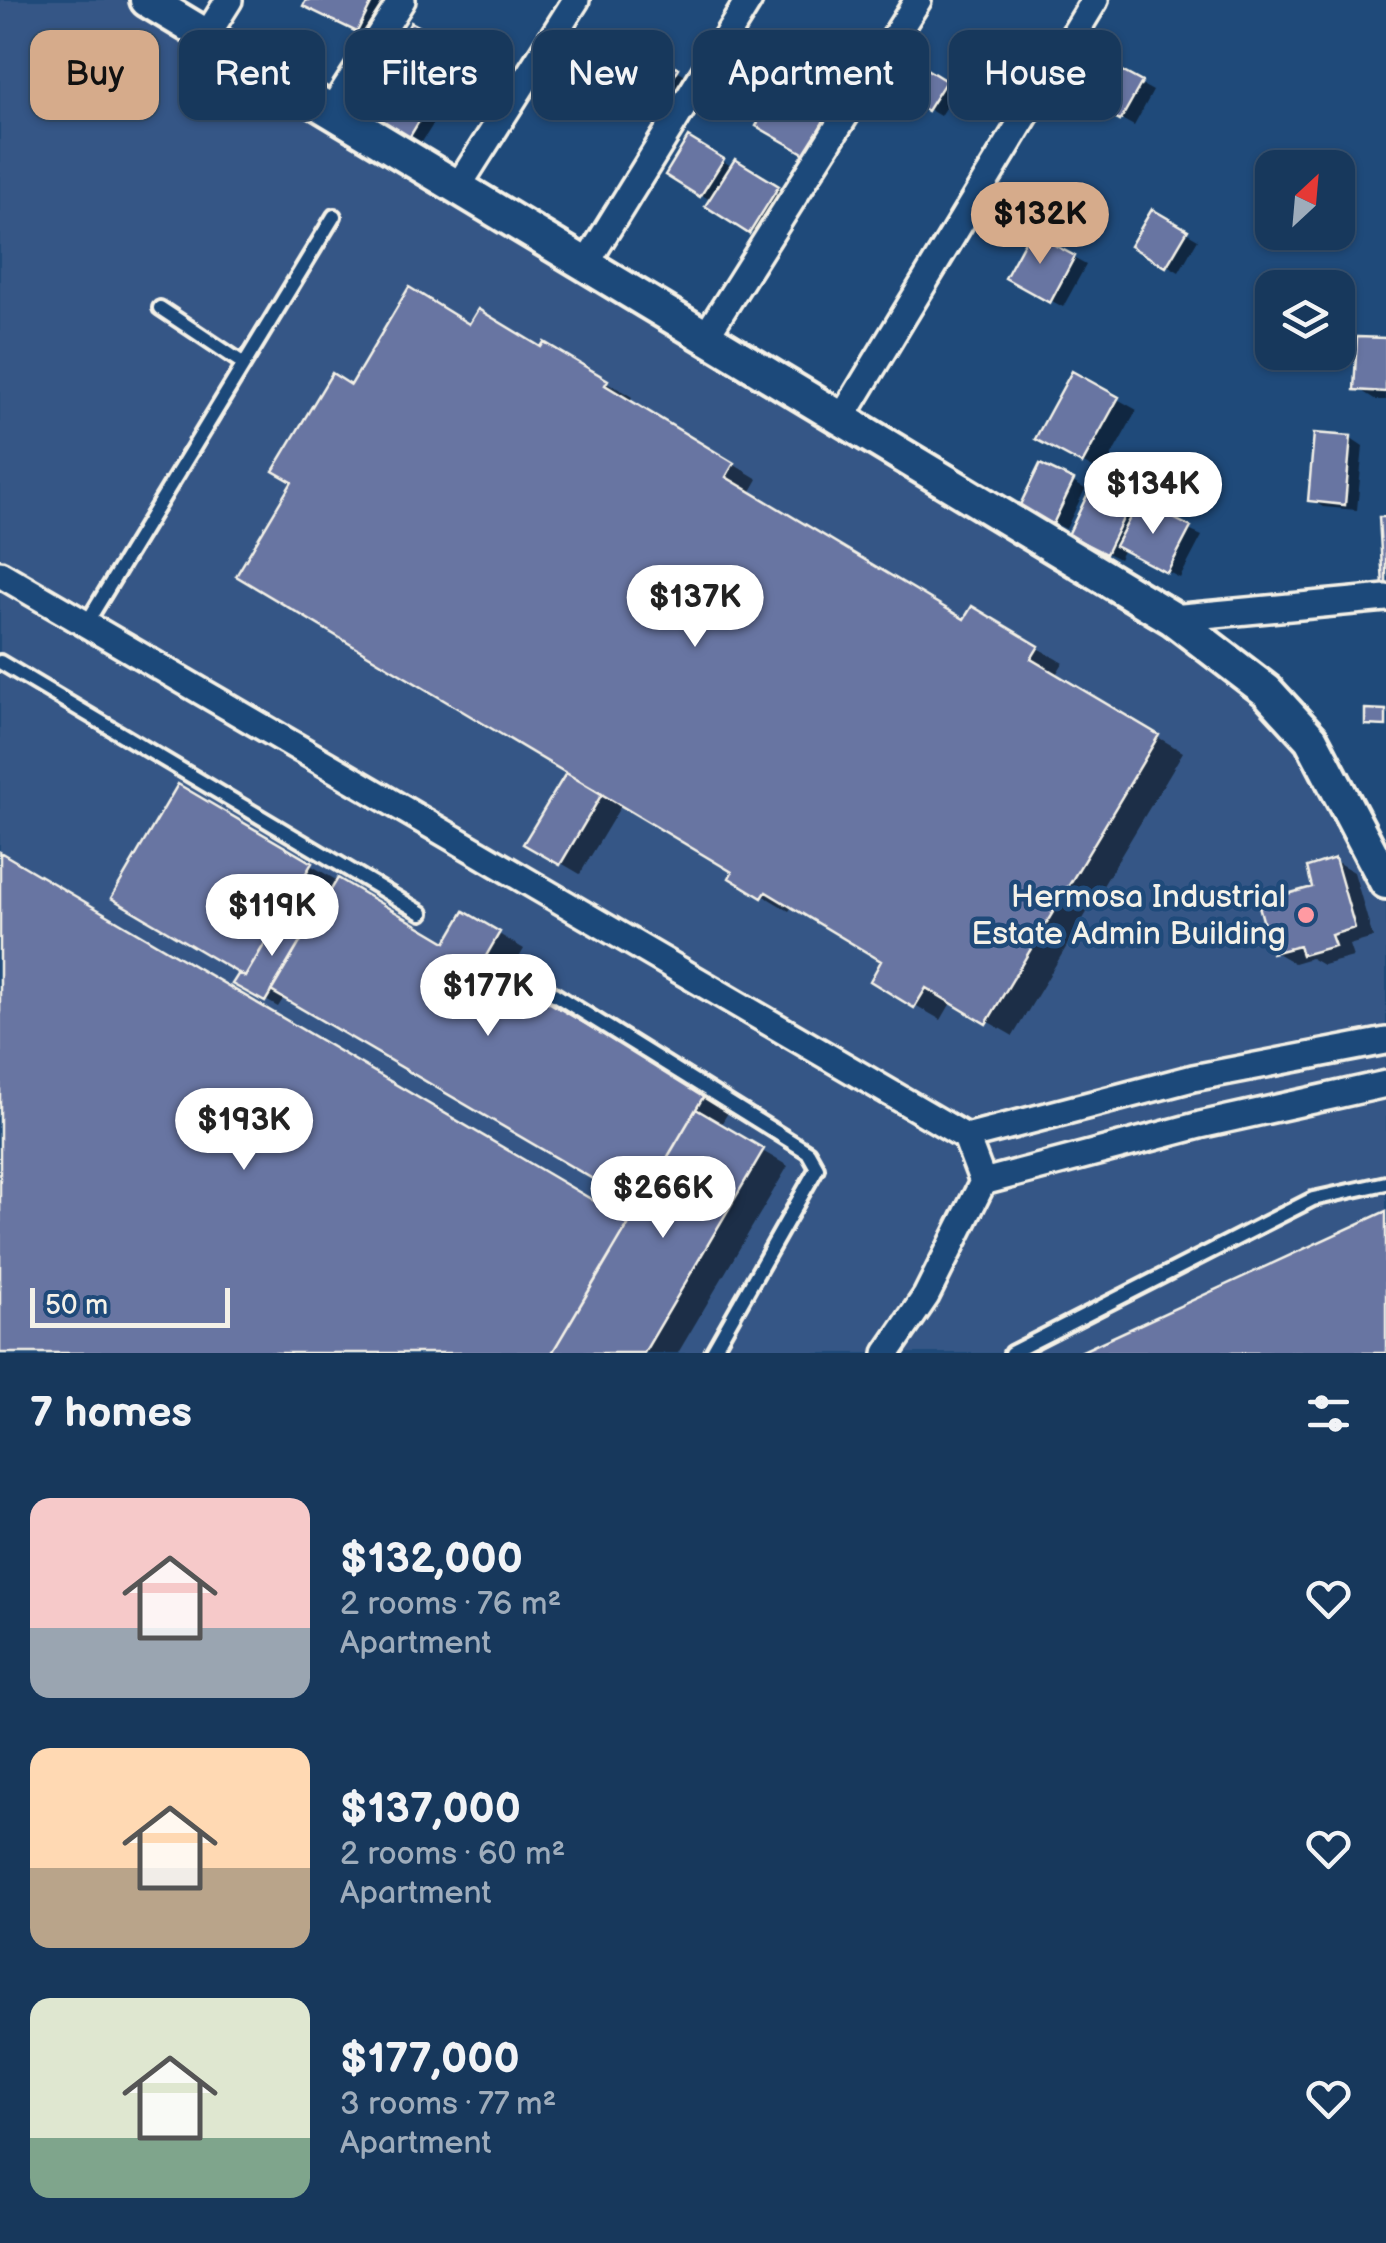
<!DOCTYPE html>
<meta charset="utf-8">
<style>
:root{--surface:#17385c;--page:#203f62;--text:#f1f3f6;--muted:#9eacbb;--line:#365272;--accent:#d6ab8b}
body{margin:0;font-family:"Balsamiq Sans",sans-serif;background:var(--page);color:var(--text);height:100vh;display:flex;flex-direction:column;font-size:38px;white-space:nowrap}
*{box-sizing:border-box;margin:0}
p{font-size:32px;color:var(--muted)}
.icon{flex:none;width:55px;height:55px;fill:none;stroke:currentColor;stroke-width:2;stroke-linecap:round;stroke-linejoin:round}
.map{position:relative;height:1353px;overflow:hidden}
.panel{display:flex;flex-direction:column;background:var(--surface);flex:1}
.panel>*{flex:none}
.hud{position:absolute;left:30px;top:30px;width:1328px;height:90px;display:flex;gap:20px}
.needle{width:65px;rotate:26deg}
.controls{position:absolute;left:1255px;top:150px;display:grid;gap:20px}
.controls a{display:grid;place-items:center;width:100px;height:100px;border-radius:20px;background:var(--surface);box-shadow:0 2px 8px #0004,0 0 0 2px var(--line);font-size:50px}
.scale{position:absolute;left:30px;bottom:25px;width:200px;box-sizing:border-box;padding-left:10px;border:5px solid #f4f1e8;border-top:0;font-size:28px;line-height:35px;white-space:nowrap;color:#f4f1e8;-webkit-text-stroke:8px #1f4a7a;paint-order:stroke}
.price{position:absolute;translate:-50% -85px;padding:0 22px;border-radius:35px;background:#fff;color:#222;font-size:32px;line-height:65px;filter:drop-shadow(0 2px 5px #0008)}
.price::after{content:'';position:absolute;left:50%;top:60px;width:30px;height:22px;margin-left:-15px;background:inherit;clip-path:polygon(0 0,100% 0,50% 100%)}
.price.selected{background:var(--accent);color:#111}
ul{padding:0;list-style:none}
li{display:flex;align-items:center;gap:30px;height:250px;padding:0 30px}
li span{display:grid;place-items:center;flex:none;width:280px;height:200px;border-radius:20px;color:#555}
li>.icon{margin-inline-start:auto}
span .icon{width:120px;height:120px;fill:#fffc;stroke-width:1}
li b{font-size:42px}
h2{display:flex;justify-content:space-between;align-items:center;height:120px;padding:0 30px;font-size:42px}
.tag{padding:0 35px;border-radius:20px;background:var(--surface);box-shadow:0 2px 8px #0004,0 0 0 2px var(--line);font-size:35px;line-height:90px}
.tag.selected{background:var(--accent);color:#111}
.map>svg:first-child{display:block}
.built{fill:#355786}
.shadow{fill:#0007}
.building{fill:#6875a2;stroke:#f4f1e8;stroke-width:2.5}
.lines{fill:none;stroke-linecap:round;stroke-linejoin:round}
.service-casing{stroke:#f4f1e8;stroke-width:20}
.minor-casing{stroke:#f4f1e8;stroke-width:32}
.tertiary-casing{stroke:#f4f1e8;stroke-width:40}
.service{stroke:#1f4a7a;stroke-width:12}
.minor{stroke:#1f4a7a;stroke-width:25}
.tertiary{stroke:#1f4a7a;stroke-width:32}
.poi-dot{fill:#ff9aa2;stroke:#1f4a7a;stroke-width:4}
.labels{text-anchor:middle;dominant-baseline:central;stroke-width:9;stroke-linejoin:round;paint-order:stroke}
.poi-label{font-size:32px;fill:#f4f1e8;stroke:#1f4a7a;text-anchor:end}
</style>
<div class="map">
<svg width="1386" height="1353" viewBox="0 0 1386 1353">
<rect width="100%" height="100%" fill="#1f4a7a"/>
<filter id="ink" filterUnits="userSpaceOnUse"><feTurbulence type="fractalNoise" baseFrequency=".01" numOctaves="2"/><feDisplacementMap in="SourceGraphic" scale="20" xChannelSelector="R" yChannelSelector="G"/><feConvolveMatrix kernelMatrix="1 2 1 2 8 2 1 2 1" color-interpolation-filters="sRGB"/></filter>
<g filter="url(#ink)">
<path class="built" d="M0 0H132L1262 697 1312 750 1386 906V1353H0Z"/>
<path class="shadow" d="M309 0H382L387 3 370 37 319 12Z
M412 25 463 53 445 88 394 60Z
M637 47 689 77 664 121 612 91Z
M908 60 956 90 940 116 891 87Z
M1097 60 1153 91 1134 126 1078 95Z
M725 67 775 98 783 84 842 117 819 159 709 92Z
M387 72 444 107 422 142 365 108Z
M689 141 733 167 736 162 790 195 763 238 709 205 712 201 668 175Z
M1153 213 1198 239 1179 272 1133 245Z
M1031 235 1086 265 1063 307 1008 277Z
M471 327 570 360 632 397 629 402 758 479 750 493 966 622 998 624 1063 663 1055 676 1183 752 1013 1036 952 1001 941 1020 915 1005 885 961 793 905 789 911 764 896 732 877 736 872 622 804 580 874 527 843 569 772 352 388Z
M1386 341V400H1376L1357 388Z
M1073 374 1137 410 1102 473 1038 438Z
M1351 438 1363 446 1357 510 1323 507 1311 500Z
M1073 482 1085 489 1066 529 1034 513Z
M1094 487 1202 536 1180 578 1124 549 1119 559 1083 541Z
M179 788 447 945 465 914 524 949 506 980 729 1111 720 1126 788 1166 678 1353H0V855L631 1225 642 1206 285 996 278 1007 236 983 257 981 115 897Z
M1335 861 1354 872 1373 938 1349 945 1353 957 1323 965 1311 958 1294 963 1275 952Z"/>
<path class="building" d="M306 0H373L357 32 303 6Z
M411 22 453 44 432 83 390 61Z
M636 44 679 68 651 116 609 92Z
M907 57 946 81 927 111 888 87Z
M1096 57 1142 82 1120 121 1075 96Z
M724 63 764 89 746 118 706 92Z
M386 69 433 98 409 138 361 109Z
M782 80 831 108 805 154 756 126Z
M688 137 724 159 700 197 665 175Z
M735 159 779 186 749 234 705 206Z
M1152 209 1188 230 1166 267 1130 246Z
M1030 232 1075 256 1050 303 1005 278Z
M409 287 469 324 478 309 541 347 544 342 608 380 605 385 734 463 726 477 964 619 972 606 1039 646 1031 659 1159 735 986 1024 926 988 914 1008 870 981 881 961 766 892 762 898 729 878 732 872 236 576 292 482 273 471 332 373 351 385Z
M1357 337 1386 338V392L1354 390Z
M1072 371 1119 397 1082 464 1035 439Z
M1314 433 1351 436 1345 505 1308 501Z
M1040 464 1074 480 1053 524 1019 507Z
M1093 483 1131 502 1106 554 1068 535Z
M1139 501 1191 527 1167 573 1115 546Z
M1379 517H1386V586H1383Z
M1365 709 1386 710V726L1365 725Z
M566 773 602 794 560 865 523 844Z
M178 784 312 863 245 977 111 898Z
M0 852 630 1222 552 1353H0Z
M1335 858 1355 928 1331 935 1335 946 1302 955 1299 946 1272 953 1258 902 1312 887 1307 867Z
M338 878 446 942 464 911 500 932 482 963 705 1094 639 1206 271 991Z
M283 913 308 929 265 1002 232 984 239 973 245 977Z
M696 1109 764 1149 644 1353H552Z
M1386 1211V1353H1078Z"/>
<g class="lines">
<defs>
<path id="service" d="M160 308 244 364
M86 624 334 216
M0 662 422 913
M514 969 808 1152 817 1168 712 1353
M1011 1353 1313 1199 1386 1183"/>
<path id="minor" d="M207 35 229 0
M331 111 402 0
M459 185 576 0
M586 264 749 0
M706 336 918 0
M842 418 1095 0
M0 574 966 1137 983 1182 926 1296 887 1353
M1172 618 1386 598
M966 1137 1193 1078 1386 1041
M983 1182 1200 1125 1386 1084"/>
<path id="tertiary" d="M147 0 1172 618 1267 691 1311 739 1386 882"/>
</defs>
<use href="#service" class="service-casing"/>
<use href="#minor" class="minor-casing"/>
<use href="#tertiary" class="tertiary-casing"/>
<use href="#service" class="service"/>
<use href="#minor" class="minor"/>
<use href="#tertiary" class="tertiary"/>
</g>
</g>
<circle class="poi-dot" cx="1306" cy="915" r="10"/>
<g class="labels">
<g class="poi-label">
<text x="1286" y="897">Hermosa Industrial<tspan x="1286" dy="37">Estate Admin Building</tspan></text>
</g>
</g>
</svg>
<div class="controls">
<a><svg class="needle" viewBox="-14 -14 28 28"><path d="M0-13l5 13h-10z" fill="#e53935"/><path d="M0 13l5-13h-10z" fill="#9eacbb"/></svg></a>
<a><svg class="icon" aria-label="layers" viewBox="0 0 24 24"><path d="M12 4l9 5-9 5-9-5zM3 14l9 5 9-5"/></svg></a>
</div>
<div class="scale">50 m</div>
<b class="price selected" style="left:1040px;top:267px">$132K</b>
<b class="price" style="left:1153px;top:537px">$134K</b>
<b class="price" style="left:695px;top:650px">$137K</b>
<b class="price" style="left:272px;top:959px">$119K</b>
<b class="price" style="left:488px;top:1039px">$177K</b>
<b class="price" style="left:244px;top:1173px">$193K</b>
<b class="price" style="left:663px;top:1241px">$266K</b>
<div class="hud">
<a class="tag selected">Buy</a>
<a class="tag">Rent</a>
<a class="tag">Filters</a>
<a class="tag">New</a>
<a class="tag">Apartment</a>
<a class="tag">House</a>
</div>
</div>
<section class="panel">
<h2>7 homes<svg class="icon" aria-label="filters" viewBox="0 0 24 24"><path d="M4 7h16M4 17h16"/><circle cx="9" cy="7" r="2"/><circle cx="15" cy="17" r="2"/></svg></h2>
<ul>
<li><span style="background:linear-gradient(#f6c9c9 65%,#9aa5b1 0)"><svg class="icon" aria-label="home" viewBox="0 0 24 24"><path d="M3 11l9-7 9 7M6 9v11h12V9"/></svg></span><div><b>$132,000</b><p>2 rooms · 76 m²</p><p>Apartment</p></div><svg class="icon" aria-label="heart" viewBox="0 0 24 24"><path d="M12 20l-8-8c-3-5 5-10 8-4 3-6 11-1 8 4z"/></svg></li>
<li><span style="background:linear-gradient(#ffd9b3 60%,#b9a48a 0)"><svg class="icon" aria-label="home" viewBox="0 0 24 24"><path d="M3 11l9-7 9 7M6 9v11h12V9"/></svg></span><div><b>$137,000</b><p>2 rooms · 60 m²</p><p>Apartment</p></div><svg class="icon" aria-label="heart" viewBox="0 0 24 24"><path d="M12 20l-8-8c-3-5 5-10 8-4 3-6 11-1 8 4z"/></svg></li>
<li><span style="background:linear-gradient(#dfe7d0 70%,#7fa58c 0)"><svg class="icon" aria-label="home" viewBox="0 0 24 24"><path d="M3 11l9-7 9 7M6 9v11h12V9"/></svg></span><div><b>$177,000</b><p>3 rooms · 77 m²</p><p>Apartment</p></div><svg class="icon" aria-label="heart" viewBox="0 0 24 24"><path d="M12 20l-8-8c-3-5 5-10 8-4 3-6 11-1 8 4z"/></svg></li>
</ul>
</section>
